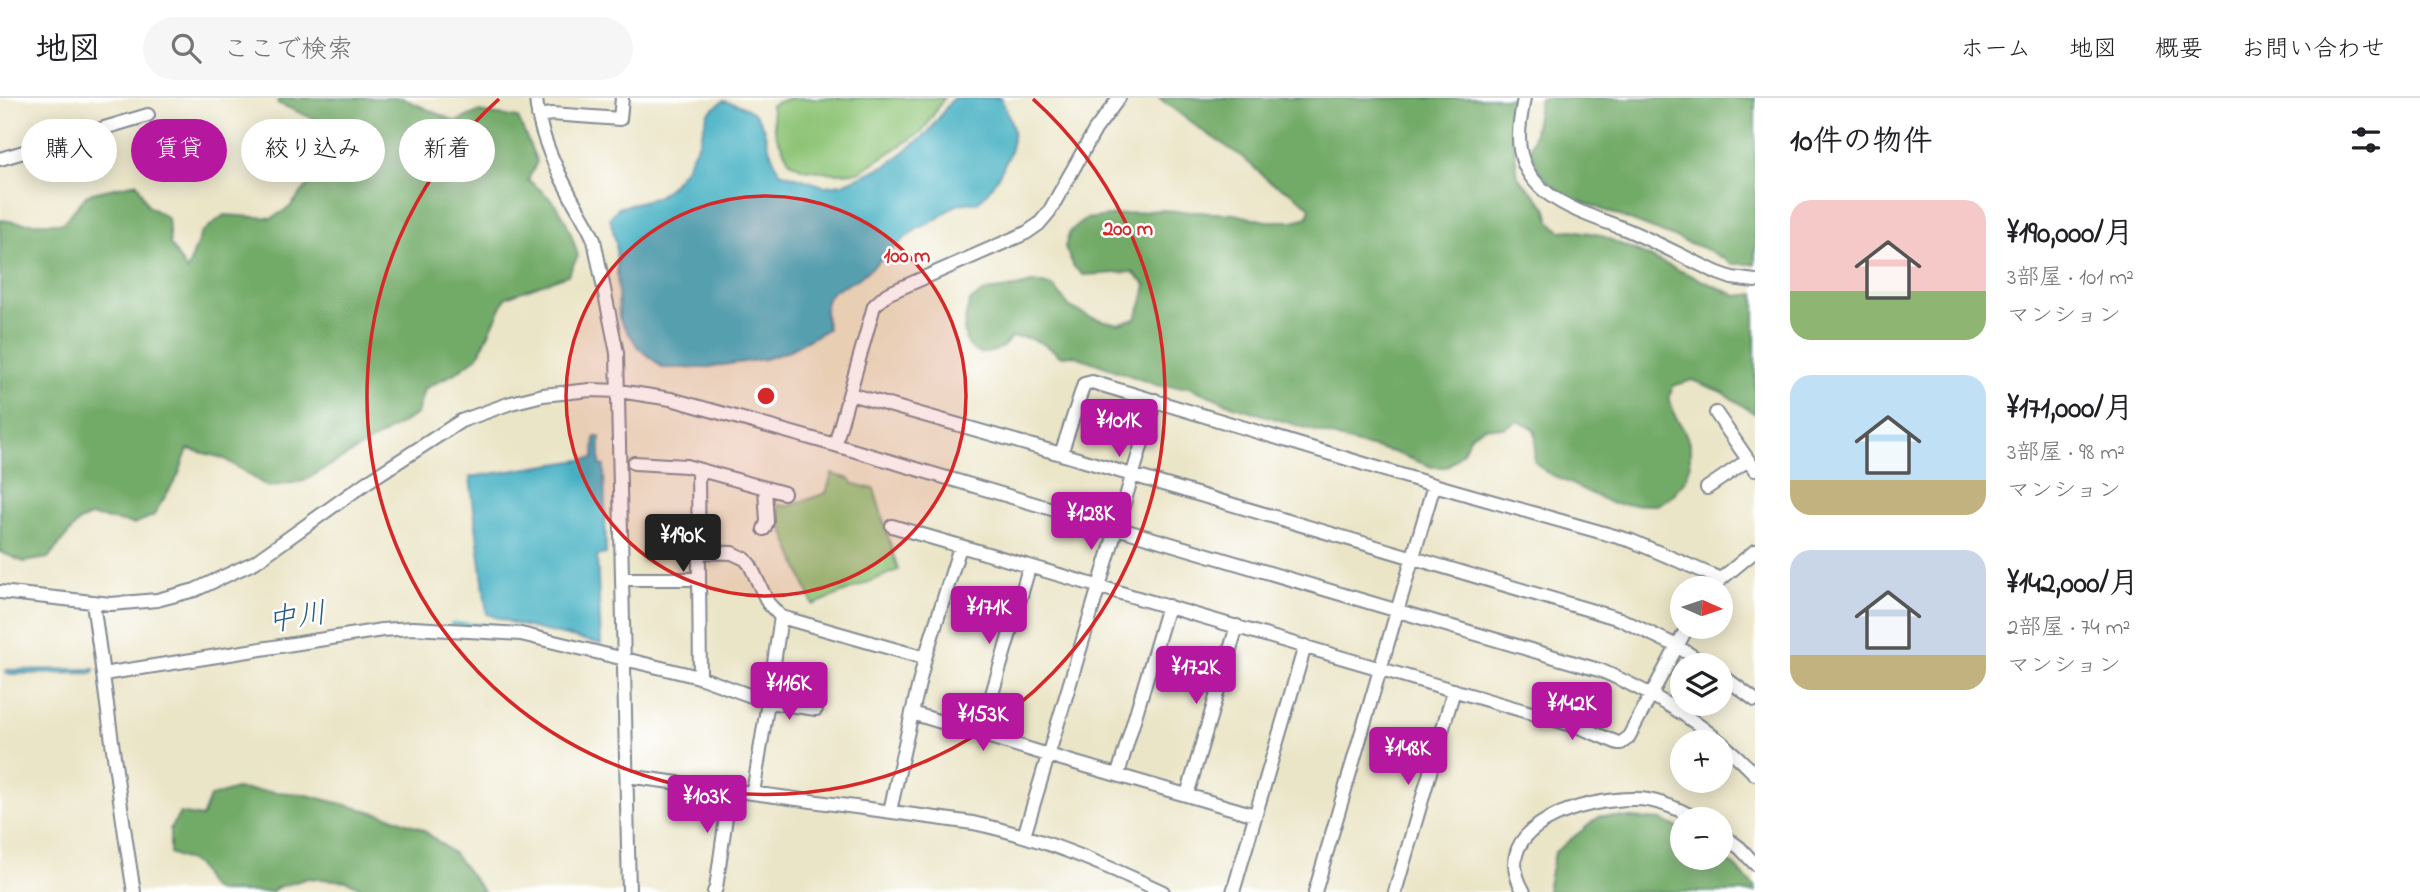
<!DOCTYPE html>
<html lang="ja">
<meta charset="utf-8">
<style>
:root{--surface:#fff;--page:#f6f6f6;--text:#202124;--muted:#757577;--line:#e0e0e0;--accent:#b5179e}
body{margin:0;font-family:"Indie Flower","Klee One",sans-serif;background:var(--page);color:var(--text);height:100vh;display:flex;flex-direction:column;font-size:26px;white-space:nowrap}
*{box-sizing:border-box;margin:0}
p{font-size:23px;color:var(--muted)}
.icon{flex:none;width:38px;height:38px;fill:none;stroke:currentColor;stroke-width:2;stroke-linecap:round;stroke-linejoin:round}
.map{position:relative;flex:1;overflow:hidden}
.side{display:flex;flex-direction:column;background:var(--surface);width:665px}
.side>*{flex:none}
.top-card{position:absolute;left:21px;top:21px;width:665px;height:63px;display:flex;gap:14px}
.needle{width:46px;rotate:93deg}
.buttons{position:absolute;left:1670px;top:478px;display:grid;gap:14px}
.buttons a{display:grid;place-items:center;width:63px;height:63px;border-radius:50%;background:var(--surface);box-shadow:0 4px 18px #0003;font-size:35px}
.price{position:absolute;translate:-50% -60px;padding:0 16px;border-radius:7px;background:var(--accent);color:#fff;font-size:23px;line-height:46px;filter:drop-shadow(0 2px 4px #0008)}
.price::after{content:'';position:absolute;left:50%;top:42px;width:21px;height:16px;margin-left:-10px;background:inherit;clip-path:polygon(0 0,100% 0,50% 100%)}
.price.current{background:#222;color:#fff}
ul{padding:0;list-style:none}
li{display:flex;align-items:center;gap:21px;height:175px;padding:0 35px}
li span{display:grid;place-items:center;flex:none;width:196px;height:140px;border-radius:21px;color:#555}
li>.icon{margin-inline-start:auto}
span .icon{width:84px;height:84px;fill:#fffc;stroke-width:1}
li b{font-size:30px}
h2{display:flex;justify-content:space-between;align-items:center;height:84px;padding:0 35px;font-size:30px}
.tag{padding:0 24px;border-radius:32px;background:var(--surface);box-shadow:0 4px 18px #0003;font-size:24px;line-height:63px}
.tag.current{background:var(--accent);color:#fff}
header{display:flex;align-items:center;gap:42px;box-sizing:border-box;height:98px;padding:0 35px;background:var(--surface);border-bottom:2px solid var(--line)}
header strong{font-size:33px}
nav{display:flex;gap:38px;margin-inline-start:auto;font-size:24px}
.search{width:490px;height:63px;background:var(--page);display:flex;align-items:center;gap:18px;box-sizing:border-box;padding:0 24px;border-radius:38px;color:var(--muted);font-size:26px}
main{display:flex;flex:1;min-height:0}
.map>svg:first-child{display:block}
.green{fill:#8ec476;stroke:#547a6a;stroke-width:2}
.forest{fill:#72aa67;stroke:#466c62;stroke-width:2}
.water{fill:#44b0c2;stroke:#307090;stroke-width:2}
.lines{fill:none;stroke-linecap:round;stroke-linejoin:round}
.stream{stroke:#44b0c2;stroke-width:4.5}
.minor-casing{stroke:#838a92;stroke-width:16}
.minor{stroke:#fff;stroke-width:12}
.ring{fill:none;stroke:#d62828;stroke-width:3.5}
.labels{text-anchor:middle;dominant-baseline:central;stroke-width:5;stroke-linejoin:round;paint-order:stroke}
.water-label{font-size:30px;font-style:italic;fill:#295c81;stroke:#fff}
.centre{fill:#d62828;stroke:#fff;stroke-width:3.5}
.ring-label{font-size:21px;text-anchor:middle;font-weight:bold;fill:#d62828;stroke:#fff;stroke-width:5;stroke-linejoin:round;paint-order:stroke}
</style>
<header>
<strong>地図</strong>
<div class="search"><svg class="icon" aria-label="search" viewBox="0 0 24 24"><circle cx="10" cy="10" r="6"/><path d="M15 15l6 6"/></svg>ここで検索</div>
<nav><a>ホーム</a><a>地図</a><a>概要</a><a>お問い合わせ</a></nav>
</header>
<main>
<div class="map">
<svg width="1755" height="794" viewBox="0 0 1755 794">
<rect width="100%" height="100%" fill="#fff"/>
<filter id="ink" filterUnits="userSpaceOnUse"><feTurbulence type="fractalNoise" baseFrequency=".0143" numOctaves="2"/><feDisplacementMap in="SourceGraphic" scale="14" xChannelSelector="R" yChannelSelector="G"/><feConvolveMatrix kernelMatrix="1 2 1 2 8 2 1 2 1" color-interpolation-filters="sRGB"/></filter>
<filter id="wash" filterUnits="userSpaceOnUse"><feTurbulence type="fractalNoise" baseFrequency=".00686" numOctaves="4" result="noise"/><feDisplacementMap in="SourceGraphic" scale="28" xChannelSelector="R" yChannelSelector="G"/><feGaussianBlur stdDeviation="1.57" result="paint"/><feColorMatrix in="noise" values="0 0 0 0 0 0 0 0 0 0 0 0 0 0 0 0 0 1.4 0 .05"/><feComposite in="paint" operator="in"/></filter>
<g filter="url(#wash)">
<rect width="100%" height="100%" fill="#ebe5c7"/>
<path class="green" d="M789 0H944L923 33 859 74 836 75 803 71 790 64 776 37 771 7Z
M832 376 850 381 854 386 874 391 898 472 813 507 782 429 776 424 778 407 789 408 826 395Z"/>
<path class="forest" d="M279 0H402L456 24 478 14 518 20 537 64 528 82C562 107 566 119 578 158L568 177 506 199 478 258 457 274 424 291 417 316 304 383 268 389 223 360 188 351 178 378 153 418 134 426 91 418 79 423 48 460 24 464 0 454V122L25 125H63L88 96 137 85 148 108 168 120 170 146 187 173 201 135 224 117 272 120 290 109 317 76C345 73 347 64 354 38L277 5Z
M1159 0H1514L1511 26 1518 79 1546 109 1550 123 1560 133 1573 132 1600 137 1737 198 1755 196V316L1722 294 1692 282 1673 288 1669 301 1674 316 1685 334 1690 348V364L1687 380 1672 398 1657 407 1613 406 1546 374 1534 363 1536 340 1534 331 1518 323 1503 330 1485 329 1472 336 1462 355 1447 369H1432L1393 354 1358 346 1234 308 1189 289 1159 288 1073 257 1060 258C1047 247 1028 236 1010 240 1002 255 974 264 966 242 962 229 966 216 970 203L986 193 1016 189 1035 184 1054 189 1070 209 1090 219 1118 226 1135 221 1142 205 1146 187 1133 174 1083 177 1074 169 1065 149 1070 133 1086 121 1158 112 1234 116 1266 123H1293L1308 119 1310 109 1290 94 1270 84 1241 58 1200 31Z
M1540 0H1755V166H1733L1708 152 1564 97 1539 75 1531 52Z
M236 691 303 696 389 718 422 731 454 756 484 794H368L347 783 308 780 276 790 272 794H218L209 788 196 766 170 755V731L180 715 202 719 210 699Z
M1600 718 1662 722 1682 732V760H1720V754L1755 789V794H1549L1547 792 1555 754Z"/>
<path class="water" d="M953 0H1001C1005 10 1011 21 1013 32 1016 54 993 90 977 105 957 102 949 112 934 123 930 126 924 127 919 130 898 143 881 164 860 179 852 186 839 187 831 195 822 205 825 218 828 231L786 254 765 261 703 270H663L639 250 619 221 616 145 610 120 618 110 657 99 671 88 685 71 699 44 708 15 723 3C775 12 758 39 780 74L824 88 843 86 887 67 927 36Z
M595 339H600V367L604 368 606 456 597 458 601 546 515 526 487 516 470 379 594 360Z
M94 571V575L6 576V572Z"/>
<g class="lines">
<path class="stream" d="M452 526 496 528"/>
</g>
</g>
<g filter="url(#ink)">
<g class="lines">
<defs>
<path id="minor" d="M536 0C538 32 553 65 568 93 576 110 587 124 594 142L617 255 629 794
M1524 0C1522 12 1519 25 1519 38 1518 98 1581 114 1625 131 1657 144 1687 161 1718 175L1732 180 1755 183
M538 18 552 16 620 21 622 0
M0 61 148 17
M850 296 1061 356 1084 286 1092 284 1434 387
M1716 315 1755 372
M835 347 874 208 887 196 1026 135 1039 126 1049 114 1095 32 1119 0
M1061 356 1620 521 1677 548 1706 567
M634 365 686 368 784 395
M698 372 700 580
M1707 390 1748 362
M892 428 1579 629 1618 645H1621L1628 640 1688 528
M764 431 767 424 765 390
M960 449 925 560 912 615 1048 657 1255 717
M699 454 732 455 745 461 750 467 768 505 781 519 925 560
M623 481H699
M1714 490 1721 481 1755 453
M0 494 111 506 157 502 195 492 255 464 367 384 461 323 511 305 543 297 590 292 619 293 671 301 835 347 1602 573C1662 599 1709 629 1755 676
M93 505C107 601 118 698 134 794
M781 519 768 604 816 611
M103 576 382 532 413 530 521 536 699 579 768 604 753 695
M1720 576 1755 602
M980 637 1029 470
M1118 676 1168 508
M627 678 973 725C1040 739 1101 765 1163 794
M1187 697 1237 528
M890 713 912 615
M1720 735 1740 750 1755 766
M1024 738 1155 302
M714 794 716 790 730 691
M1233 794 1305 548
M1315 794 1434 387 1632 443 1721 481
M1395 794 1454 592
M1524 794C1484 727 1588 700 1636 701 1657 701 1679 711 1697 721"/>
</defs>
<use href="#minor" class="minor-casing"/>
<use href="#minor" class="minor"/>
</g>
</g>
<circle cx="766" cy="298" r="200" fill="#d62828" fill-opacity=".12"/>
<g class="ring">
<circle cx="766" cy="298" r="200"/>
<path d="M1033 1A399 399 0 1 1 499 1"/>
</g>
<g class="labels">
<g class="water-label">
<text transform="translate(297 521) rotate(-9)">中川</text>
</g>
</g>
<circle cx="766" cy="298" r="10" class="centre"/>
<g class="ring-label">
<text x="1128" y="137">200 m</text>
<text x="907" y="164">100 m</text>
</g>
</svg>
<div class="buttons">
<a><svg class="needle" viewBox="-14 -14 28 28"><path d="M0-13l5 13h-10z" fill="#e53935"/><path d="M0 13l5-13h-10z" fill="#757577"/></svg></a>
<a><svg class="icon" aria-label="layers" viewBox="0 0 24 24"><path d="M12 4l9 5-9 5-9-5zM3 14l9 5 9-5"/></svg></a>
<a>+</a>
<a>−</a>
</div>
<b class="price" style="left:1119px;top:361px">¥101K</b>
<b class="price" style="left:1091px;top:454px">¥128K</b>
<b class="price current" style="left:683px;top:476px">¥190K</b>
<b class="price" style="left:989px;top:548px">¥171K</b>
<b class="price" style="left:1196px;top:608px">¥172K</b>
<b class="price" style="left:789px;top:624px">¥116K</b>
<b class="price" style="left:1572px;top:644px">¥142K</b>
<b class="price" style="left:983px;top:655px">¥153K</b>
<b class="price" style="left:1408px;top:689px">¥148K</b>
<b class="price" style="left:707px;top:737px">¥103K</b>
<div class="top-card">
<a class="tag">購入</a>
<a class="tag current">賃貸</a>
<a class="tag">絞り込み</a>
<a class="tag">新着</a>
</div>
</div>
<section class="side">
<h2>10件の物件<svg class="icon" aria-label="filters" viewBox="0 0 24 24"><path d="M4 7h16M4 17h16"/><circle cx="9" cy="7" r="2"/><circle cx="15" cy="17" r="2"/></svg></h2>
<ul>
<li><span style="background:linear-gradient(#f6c9c9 65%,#8fb573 0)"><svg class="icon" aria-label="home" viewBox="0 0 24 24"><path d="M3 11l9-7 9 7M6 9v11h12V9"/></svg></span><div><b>¥190,000/月</b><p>3部屋 · 101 m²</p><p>マンション</p></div></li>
<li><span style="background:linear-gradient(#bfe0f5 75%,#c2b280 0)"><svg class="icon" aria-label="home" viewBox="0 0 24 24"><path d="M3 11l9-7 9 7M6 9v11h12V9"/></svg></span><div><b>¥171,000/月</b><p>3部屋 · 98 m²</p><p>マンション</p></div></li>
<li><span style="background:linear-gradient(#c9d6e8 75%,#c2b280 0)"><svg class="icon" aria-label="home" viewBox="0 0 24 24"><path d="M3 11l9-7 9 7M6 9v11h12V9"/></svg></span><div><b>¥142,000/月</b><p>2部屋 · 74 m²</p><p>マンション</p></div></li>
</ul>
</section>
</main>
